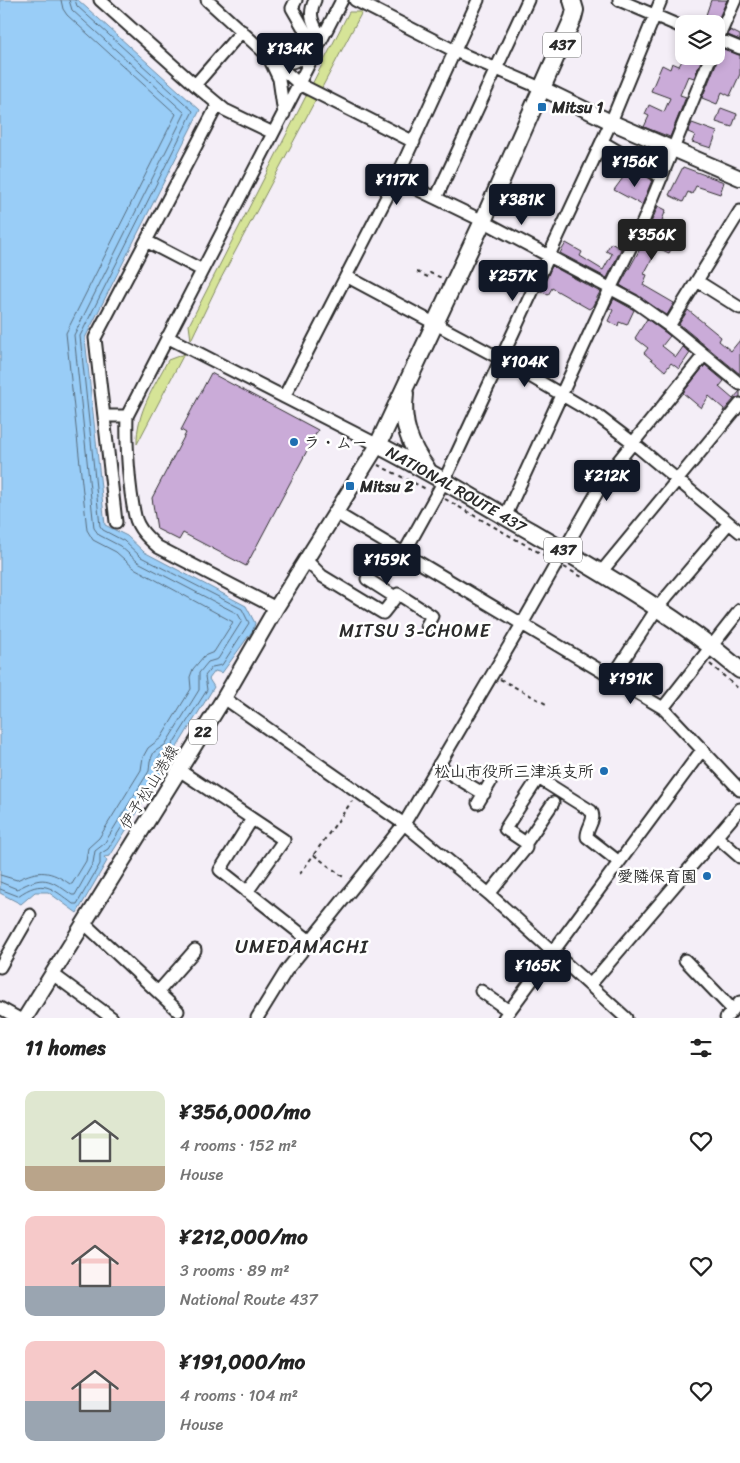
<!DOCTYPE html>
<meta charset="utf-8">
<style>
:root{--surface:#fff;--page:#f6f6f6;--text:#222;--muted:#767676;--accent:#111827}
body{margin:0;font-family:Sriracha,"Klee One",sans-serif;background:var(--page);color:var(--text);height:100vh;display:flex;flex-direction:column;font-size:19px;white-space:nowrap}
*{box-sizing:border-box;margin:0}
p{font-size:16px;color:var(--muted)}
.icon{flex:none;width:28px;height:28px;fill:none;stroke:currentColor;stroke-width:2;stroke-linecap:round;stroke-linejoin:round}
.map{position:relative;height:1018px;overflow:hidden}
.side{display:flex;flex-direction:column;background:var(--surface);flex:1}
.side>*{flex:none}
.controls{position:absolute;left:675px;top:15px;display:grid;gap:10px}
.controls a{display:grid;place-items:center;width:50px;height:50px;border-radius:10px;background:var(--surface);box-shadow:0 2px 8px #0003;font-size:25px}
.price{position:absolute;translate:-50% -42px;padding:0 11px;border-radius:5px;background:var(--accent);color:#fff;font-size:16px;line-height:32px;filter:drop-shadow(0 1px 2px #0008)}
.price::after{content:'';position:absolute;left:50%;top:30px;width:15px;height:11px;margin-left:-8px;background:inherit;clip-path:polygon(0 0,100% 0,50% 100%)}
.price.current{background:#222;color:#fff}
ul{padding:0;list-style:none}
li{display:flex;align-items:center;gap:15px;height:125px;padding:0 25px}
li span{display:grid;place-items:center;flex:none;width:140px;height:100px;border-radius:10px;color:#555}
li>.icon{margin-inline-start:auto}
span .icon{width:60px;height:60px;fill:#fffc;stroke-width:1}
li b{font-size:21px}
h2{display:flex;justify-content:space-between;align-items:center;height:60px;padding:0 25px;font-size:21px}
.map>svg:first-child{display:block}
.green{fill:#d6e497;stroke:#808861}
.water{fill:#99cdf7;stroke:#6d8ca5}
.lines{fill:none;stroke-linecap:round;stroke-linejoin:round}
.shore{stroke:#576c7d;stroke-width:1}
.building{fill:#caabd8;stroke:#2b2b2b}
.minor-casing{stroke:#2b2b2b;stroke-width:15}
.major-casing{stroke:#2b2b2b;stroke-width:18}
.highway-casing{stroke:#2b2b2b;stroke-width:20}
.path{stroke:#2b2b2b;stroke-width:2;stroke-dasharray:4 4;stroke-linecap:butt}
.minor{stroke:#fff;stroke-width:11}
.major{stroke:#fff;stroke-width:14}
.highway{stroke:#fff;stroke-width:16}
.poi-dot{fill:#1f6fb2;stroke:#fff;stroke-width:2}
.labels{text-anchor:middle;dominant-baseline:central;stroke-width:5;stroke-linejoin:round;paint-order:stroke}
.shield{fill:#fff;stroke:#6b6b6b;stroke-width:1}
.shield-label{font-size:15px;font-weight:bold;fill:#2b2b2b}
.poi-label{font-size:16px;font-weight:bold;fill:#2b2b2b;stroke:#fff;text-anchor:start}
.street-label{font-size:16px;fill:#2b2b2b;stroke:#fff}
.neighbourhood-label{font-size:18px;letter-spacing:1px;fill:#2b2b2b;stroke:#fff}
.quarter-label{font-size:19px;letter-spacing:1px;fill:#2b2b2b;stroke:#fff}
</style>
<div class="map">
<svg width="740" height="1018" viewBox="0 0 740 1018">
<rect width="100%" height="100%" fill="#f4eef7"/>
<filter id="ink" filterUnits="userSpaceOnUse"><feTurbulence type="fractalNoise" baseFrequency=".02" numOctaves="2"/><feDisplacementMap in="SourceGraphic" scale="10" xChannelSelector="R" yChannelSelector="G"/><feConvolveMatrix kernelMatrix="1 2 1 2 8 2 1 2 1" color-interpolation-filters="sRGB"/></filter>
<g filter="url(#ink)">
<path class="green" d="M349 12H362L218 284 191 340 189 325Z
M184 354 137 444C136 413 154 387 168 360Z"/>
<path class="water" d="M0 0H78L200 110 85 338 105 525 127 536 144 552 246 606 255 623 253 630 222 673 215 671 209 679 214 687 171 757H164L160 767 163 771 110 856 104 857 107 861 77 913 48 892H35L21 904 0 893Z"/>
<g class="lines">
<path class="shore" d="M0 875 17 880C39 869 50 870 70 884H72L86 861 88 848 99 838 141 770 143 757 148 748 161 738 191 689 190 677 193 669 204 656 214 652 233 622 134 568 116 552 93 540 87 530 66 333 176 114 67 15 63 9 61 0
M0 882 17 889C44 875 48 878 72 895H75L93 863 95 851 104 844 149 771 150 761 154 752 165 745 199 690V673L208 662 218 659 242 621 238 614 138 562 120 546 99 535 94 528 74 335 185 113 72 10 69 0
M0 889 18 896C43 878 52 888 73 904H77L100 864V854L108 849 156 772C154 761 158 754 169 750L207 690 205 676 212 667 222 665 249 623 242 609 141 557 124 541 103 530 100 526 80 336 193 111 77 6 75 0"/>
</g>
<path class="building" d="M711 0H727L716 24H703Z
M730 30 740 35V40L728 35Z
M721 48 740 55V74L730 96 722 92 717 104 702 98 718 59 716 50Z
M685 56H703L694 78 688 76 680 95 686 97 670 137 644 127 649 116 645 114 649 105 664 112 670 98 651 91 662 65 670 69 672 63 679 66Z
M721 108 737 114 732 127 716 122Z
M692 123 717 132 711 148 692 142 695 135 688 132Z
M643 151 660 160 658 166 641 156Z
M683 167 724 182 720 194 696 186 692 194 688 192 683 202 669 195Z
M639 172 652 180 642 205 614 190 625 175 634 180Z
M658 206 666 210 662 220 682 230 669 253 658 248 644 274 647 275 643 285 674 303 667 315 620 285 640 249Z
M566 243 582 252 580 256 603 270 612 254 606 251 611 243 621 249 607 278 560 253Z
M552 266 600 292 592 307 589 309 552 288 548 295 541 291Z
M614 299 634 310 627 325 619 322 618 326 608 321 613 310 609 308Z
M688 310 721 337 719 341 731 351 740 340V374L679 324Z
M647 319 670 336 662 346 676 357 683 347 690 353 679 369 671 363 665 371 644 353 648 348 635 338Z
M705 365 724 381 719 387 733 399 740 391V397L734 399 723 412 724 409 709 396 701 408 683 393Z
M211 373 318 430 246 566 183 533 179 540 157 529 152 498 186 433 181 430Z"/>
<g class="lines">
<defs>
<path id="minor" d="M100 0 195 85 242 31
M207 0 299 84 414 142
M296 0 292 8 316 50
M315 0C307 16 314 25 322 39
M355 0 455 51 543 89
M619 0 684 28
M718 39 740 48
M716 43 735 0
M274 57 292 62 314 54
M270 60 279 79 284 114
M195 85 225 110 273 133
M602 142 662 177
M396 179 483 221 634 301 669 326 740 384
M436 198 528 0
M146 241 202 270
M346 276 501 359 598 416 632 442 740 532
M697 281 740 308
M669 326 740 211
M167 337 378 445
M284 397 396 179 478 0
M104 416H127
M336 513 663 708 740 790
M505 517 610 289 643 222 711 56
M116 522 95 338 218 104
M404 553 444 481 501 359 611 122 661 0
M306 560 322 576 383 613 398 594 432 616 427 625
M602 571 740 404
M367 579 395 597
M276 608 158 547C148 538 138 529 135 516 129 490 126 443 127 416L342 0
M611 679 658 607 729 523
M224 698 404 824 489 894 626 1018
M663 708 740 610
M439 764 449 773 484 794
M179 770 284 840 247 892
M478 803 490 783
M252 819 220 870 310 941
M717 837 740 857
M526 843 505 829 537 780 540 779 591 811C597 819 586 828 587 837L619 862
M489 894 526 848V843L553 803
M85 924 178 1011
M685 960 733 1010
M0 967 30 915
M54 975 112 1018
M590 985 740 809
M481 991 509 1011
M158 992 195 950
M0 1008 18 1018
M257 1018 286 971 404 824 522 624 607 475 704 355
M504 1018 702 750
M726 1018 740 1002"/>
<path id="major" d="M543 89 611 122 740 178
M25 1018 224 698 276 608 378 445"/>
<g id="highway">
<path id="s1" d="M572 0 575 10 573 18 483 221 378 445C431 472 481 503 532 532 605 575 676 615 740 670"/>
<path d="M405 394C401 423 410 446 427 469"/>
</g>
</defs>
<use href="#minor" class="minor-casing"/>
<use href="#major" class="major-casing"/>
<use href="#highway" class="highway-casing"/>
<path class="path" d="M417 272 428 277 430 273 442 278
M378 465 428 490
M445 499 547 557
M564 567 582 577
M710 664 740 690
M500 679 548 705
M314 855 346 879
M300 874 352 801"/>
<use href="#minor" class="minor"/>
<use href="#major" class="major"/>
<use href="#highway" class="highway"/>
</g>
</g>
<g class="poi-dot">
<rect x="537" y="102" width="10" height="10" rx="2.5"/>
<circle cx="294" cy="442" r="5"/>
<rect x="345" y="481" width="10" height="10" rx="2.5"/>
<circle cx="604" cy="771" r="5"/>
<circle cx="707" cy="876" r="5"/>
</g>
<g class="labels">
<g class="shield">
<rect x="543" y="32.5" width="38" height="25" rx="4"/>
<rect x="544" y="537.5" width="38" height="25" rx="4"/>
<rect x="189" y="719.5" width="28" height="25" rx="4"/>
</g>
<g class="shield-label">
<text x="562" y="45">437</text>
<text x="563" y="550">437</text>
<text x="203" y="732">22</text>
</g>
<g class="poi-label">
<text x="552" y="107">Mitsu 1</text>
<text x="304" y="442">ラ・ムー</text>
<text x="360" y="486">Mitsu 2</text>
<text x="594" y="771" text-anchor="end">松山市役所三津浜支所</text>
<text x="697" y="876" text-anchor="end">愛隣保育園</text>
</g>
<g class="street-label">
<text stroke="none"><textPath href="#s1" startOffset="578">NATIONAL ROUTE 437</textPath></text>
<text transform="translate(149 787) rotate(-58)">伊予松山港線</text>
</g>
<g class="neighbourhood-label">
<text x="415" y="631">MITSU 3-CHOME</text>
</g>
<g class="quarter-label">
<text x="302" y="946">UMEDAMACHI</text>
</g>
</g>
</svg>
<div class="controls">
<a><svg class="icon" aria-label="layers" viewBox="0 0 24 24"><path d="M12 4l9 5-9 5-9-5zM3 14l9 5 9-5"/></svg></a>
</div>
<b class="price" style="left:290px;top:75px">¥134K</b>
<b class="price" style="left:635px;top:188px">¥156K</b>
<b class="price" style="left:397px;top:206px">¥117K</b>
<b class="price" style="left:522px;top:226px">¥381K</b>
<b class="price current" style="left:652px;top:261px">¥356K</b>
<b class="price" style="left:513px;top:302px">¥257K</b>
<b class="price" style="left:525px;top:388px">¥104K</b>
<b class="price" style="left:607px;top:502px">¥212K</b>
<b class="price" style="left:387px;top:586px">¥159K</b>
<b class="price" style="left:631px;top:705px">¥191K</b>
<b class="price" style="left:538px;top:992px">¥165K</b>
</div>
<section class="side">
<h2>11 homes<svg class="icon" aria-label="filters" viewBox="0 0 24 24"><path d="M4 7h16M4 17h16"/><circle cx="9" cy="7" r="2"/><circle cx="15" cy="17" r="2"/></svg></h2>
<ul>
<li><span style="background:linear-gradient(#dfe7d0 75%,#b9a48a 0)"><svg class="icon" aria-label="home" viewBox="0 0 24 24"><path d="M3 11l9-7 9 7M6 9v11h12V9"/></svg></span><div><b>¥356,000/mo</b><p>4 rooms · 152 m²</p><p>House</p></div><svg class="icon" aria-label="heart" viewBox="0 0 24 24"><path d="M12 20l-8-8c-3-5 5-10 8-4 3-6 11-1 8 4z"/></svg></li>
<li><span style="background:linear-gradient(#f6c9c9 70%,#9aa5b1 0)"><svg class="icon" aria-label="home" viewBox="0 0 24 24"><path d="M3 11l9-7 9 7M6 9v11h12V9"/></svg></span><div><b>¥212,000/mo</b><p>3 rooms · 89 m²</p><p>National Route 437</p></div><svg class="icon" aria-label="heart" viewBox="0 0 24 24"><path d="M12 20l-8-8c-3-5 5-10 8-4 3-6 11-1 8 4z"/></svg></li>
<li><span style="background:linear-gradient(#f6c9c9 60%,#9aa5b1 0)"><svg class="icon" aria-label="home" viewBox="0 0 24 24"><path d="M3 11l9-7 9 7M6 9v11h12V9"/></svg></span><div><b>¥191,000/mo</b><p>4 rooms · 104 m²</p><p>House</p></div><svg class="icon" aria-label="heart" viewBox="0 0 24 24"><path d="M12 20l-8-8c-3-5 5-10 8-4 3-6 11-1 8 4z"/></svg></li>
</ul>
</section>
